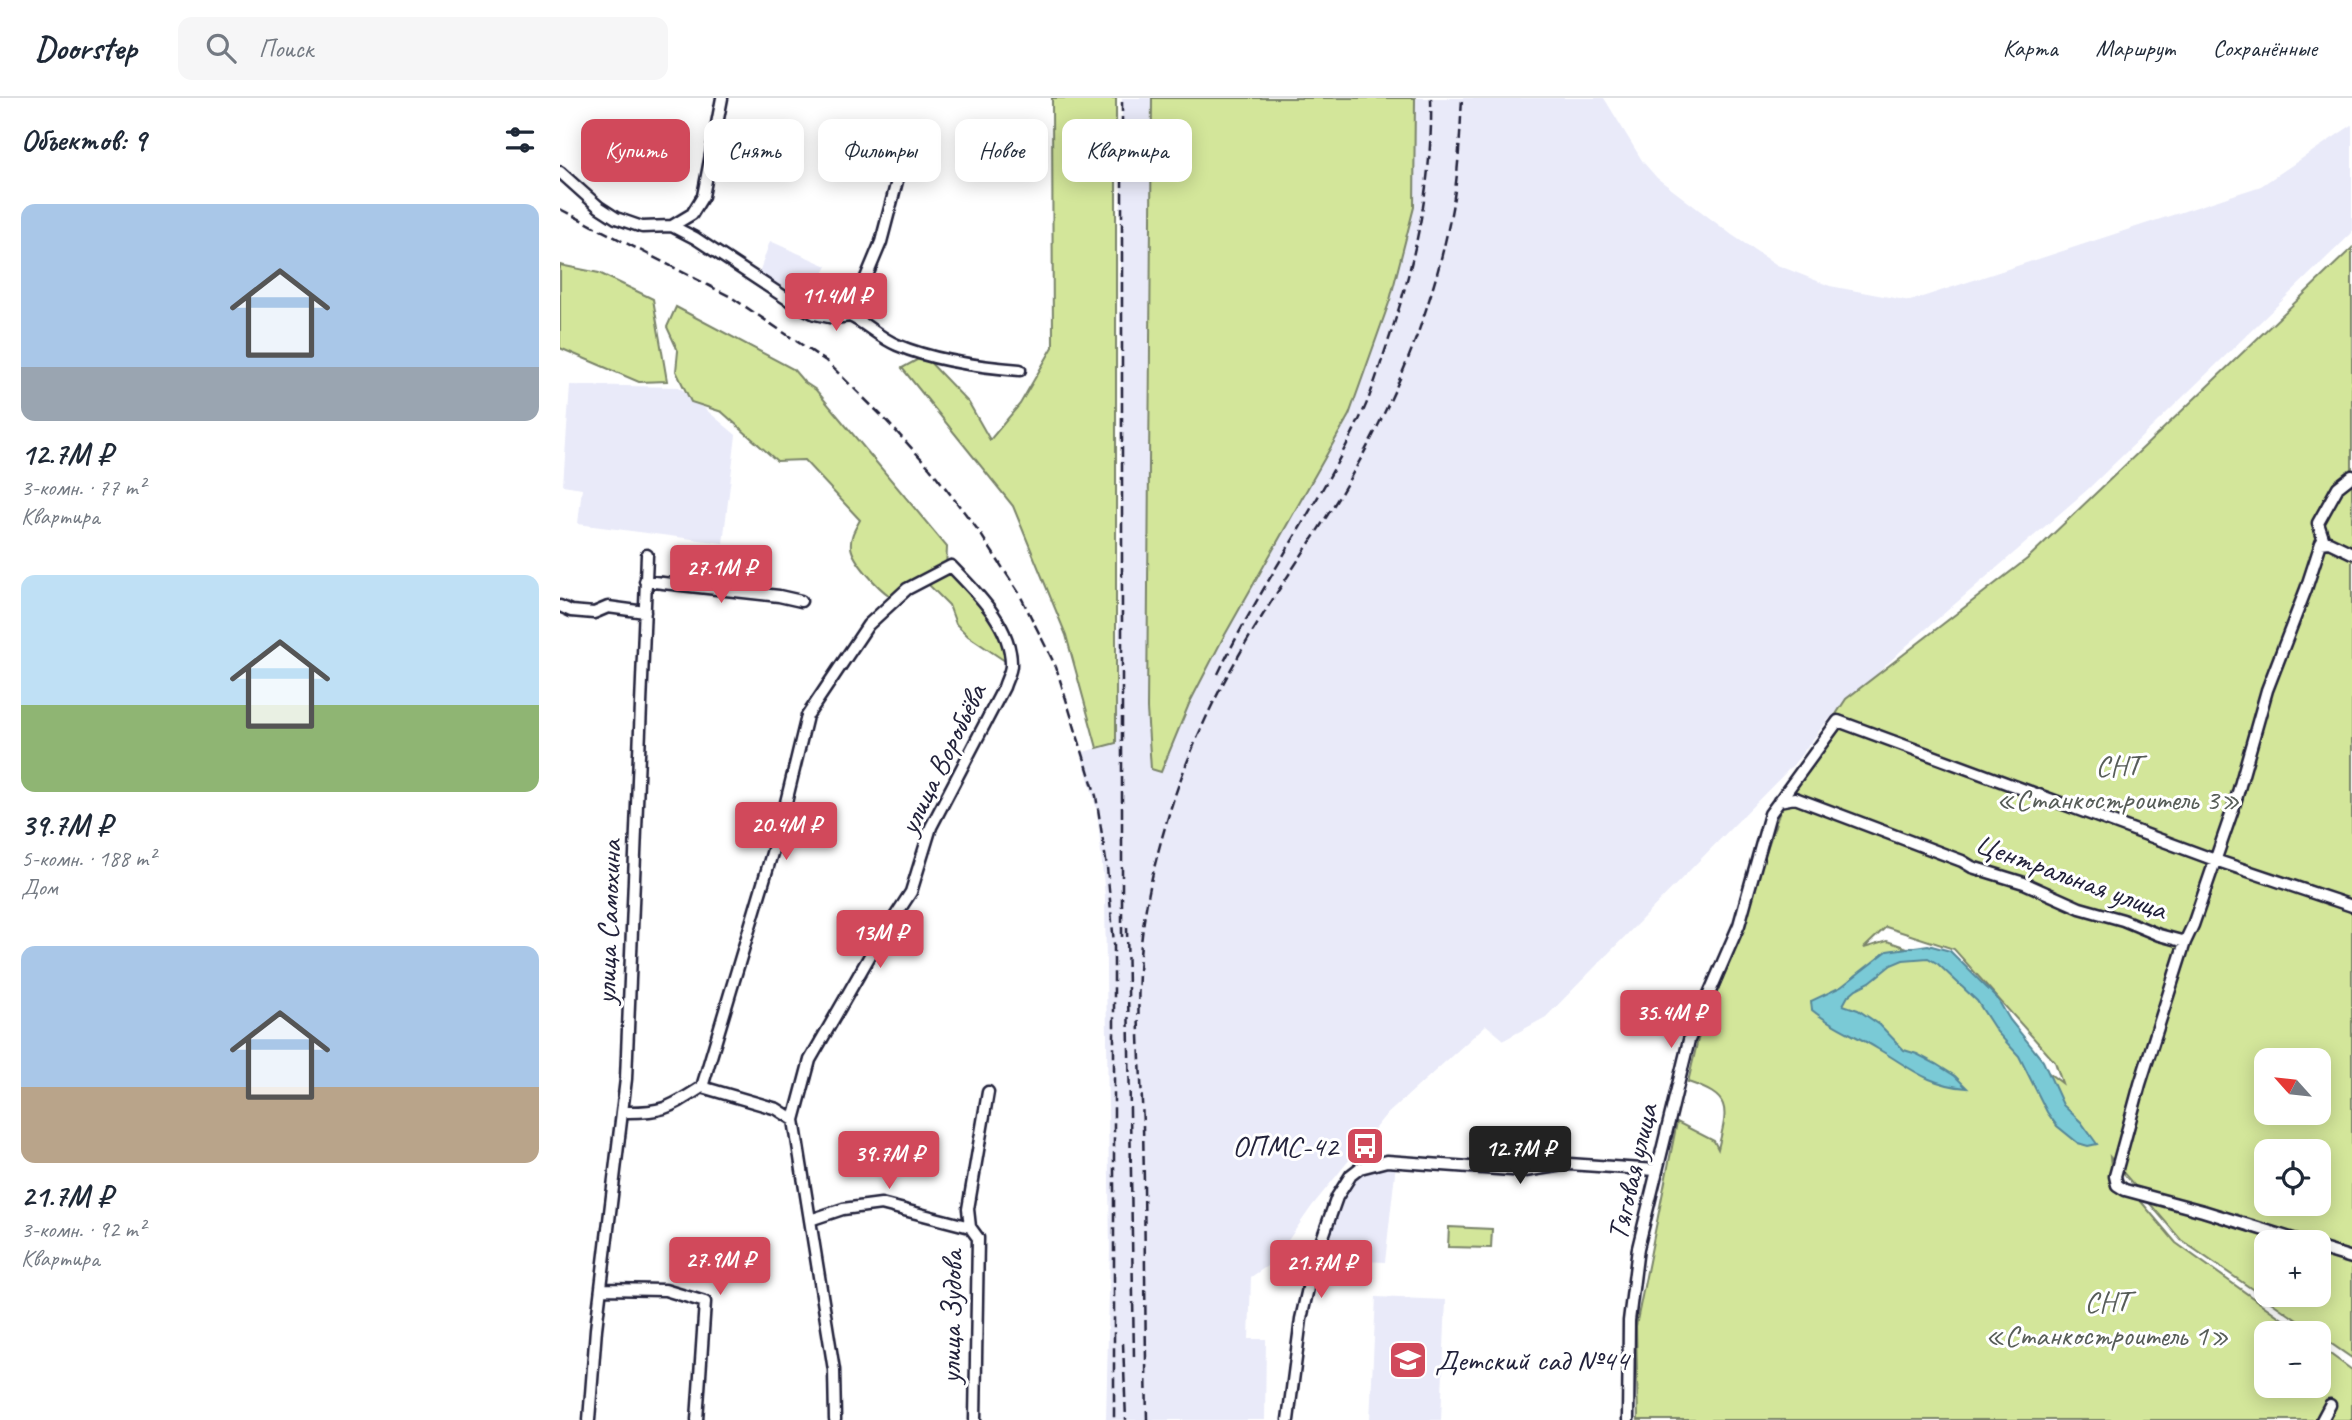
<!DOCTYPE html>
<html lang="ru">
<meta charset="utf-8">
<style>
:root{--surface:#fff;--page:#f6f6f7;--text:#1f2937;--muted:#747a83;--line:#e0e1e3;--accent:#d1495b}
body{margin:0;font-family:Caveat,sans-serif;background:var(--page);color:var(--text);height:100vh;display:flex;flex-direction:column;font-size:26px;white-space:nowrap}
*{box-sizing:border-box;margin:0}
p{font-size:23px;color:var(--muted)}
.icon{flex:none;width:38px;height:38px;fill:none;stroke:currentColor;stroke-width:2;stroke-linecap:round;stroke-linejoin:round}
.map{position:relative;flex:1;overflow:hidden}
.side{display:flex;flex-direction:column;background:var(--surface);width:560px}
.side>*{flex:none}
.top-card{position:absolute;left:21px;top:21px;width:665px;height:63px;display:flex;gap:14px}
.needle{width:46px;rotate:297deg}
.tools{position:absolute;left:1694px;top:950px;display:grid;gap:14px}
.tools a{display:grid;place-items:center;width:77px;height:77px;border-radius:14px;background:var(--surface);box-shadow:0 4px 18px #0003;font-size:35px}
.price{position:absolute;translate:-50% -60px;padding:0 16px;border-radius:7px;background:var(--accent);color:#fff;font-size:23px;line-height:46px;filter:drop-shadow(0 2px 4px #0008)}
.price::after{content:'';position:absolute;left:50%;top:42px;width:21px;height:16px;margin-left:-10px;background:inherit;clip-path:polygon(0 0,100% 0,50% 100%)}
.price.selected{background:#222;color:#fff}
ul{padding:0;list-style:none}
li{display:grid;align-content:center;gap:14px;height:371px;padding:0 21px}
li span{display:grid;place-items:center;height:217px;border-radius:14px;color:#555}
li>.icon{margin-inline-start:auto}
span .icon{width:126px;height:126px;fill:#fffc;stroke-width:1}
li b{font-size:30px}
h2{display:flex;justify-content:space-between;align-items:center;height:84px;padding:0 21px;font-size:30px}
.tag{padding:0 24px;border-radius:14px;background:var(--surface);box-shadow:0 4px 18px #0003;font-size:24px;line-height:63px}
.tag.selected{background:var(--accent);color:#fff}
header{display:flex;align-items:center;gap:42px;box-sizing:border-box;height:98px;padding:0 35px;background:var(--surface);border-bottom:2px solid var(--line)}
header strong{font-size:33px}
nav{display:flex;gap:38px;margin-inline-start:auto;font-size:24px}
.search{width:490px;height:63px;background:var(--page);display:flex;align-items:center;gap:18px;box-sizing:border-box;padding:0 24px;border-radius:14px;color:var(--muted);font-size:26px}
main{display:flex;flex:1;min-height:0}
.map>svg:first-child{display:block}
.built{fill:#e9eaf9}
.green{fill:#d3e69a;stroke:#7a846a;stroke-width:2;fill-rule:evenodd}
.water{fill:#7acad6;stroke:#578798;stroke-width:2}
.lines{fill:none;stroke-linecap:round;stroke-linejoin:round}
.street-casing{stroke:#22223b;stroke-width:15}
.street{stroke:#fff;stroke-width:10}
.rail{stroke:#22223b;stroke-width:2.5;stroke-dasharray:10 5;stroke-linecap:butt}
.labels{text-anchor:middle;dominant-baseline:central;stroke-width:6;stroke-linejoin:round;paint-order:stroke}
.street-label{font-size:30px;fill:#22223b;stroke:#fff}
.park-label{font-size:30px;fill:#575d58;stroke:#fff}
.poi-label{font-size:30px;fill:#22223b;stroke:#fff;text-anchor:end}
</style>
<header>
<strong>Doorstep</strong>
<div class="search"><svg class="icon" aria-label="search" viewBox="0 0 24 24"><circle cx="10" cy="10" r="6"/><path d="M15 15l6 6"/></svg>Поиск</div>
<nav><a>Карта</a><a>Маршрут</a><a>Сохранённые</a></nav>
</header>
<main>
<section class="side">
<h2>Объектов: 9<svg class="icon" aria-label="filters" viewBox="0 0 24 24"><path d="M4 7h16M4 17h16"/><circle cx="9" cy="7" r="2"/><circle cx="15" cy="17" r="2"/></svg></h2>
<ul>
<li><span style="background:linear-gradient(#a9c7e8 75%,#9aa5b1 0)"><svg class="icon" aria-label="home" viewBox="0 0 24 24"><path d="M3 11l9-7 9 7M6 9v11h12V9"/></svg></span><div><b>12.7M ₽</b><p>3-комн. · 77 m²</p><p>Квартира</p></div></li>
<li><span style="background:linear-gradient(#bfe0f5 60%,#8fb573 0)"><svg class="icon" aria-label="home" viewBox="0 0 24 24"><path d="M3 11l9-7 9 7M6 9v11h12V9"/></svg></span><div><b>39.7M ₽</b><p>5-комн. · 188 m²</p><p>Дом</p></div></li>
<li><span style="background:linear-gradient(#a9c7e8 65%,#b9a48a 0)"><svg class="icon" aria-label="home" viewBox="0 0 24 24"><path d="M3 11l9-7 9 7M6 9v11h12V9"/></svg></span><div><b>21.7M ₽</b><p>3-комн. · 92 m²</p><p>Квартира</p></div></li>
</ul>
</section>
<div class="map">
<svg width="1792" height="1322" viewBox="0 0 1792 1322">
<rect width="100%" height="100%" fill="#fff"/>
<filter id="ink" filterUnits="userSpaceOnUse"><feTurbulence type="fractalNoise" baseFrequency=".0143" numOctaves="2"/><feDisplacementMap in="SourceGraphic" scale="14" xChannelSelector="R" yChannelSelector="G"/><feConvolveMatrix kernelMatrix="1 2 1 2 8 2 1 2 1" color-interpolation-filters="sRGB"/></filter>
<g filter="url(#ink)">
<path class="built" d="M562 0H592L588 304 589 634 601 674 629 605 662 542 789 317 830 202 854 109 855 0H1044L1083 64 1097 80 1172 137 1217 167 1270 188 1350 203 1701 88 1792 27V135L1527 392 1344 550 1267 623 1234 666 986 919 944 942 926 927 824 1019 752 1108 713 1164 691 1179 689 1241H706L705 1322H546L550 1152 545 799 537 712 521 655 556 644 561 427 560 185Z
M210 143 267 168 249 203 199 175Z
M10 287 119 289 176 337 163 445 18 426 22 390 3 387Z
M836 1066 825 1164 760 1161 774 1117 788 1085 802 1073Z
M816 1199 886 1202 881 1322H810Z"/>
<path class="green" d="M492 0H556V645L537 650 506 537 453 408 342 270 364 258 409 305 430 342 460 306 493 249Z
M592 0H855L854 109 830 202 789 317 662 542 629 606 601 674 591 671 587 611Z
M1792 150V1260L1621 1142 1550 1059 1551 1068 1616 1145 1742 1235 1706 1236V1288H1759V1248L1792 1272V1322H1078L1076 1228 1117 1024 1154 1043 1158 1051C1168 1009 1172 999 1128 984L1138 941 1164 877 1221 710 1219 703 1286 601 1467 461ZM1326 829 1394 851 1495 964 1502 985 1470 961 1397 878 1377 860 1327 843 1304 850ZM1706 962H1759V1015H1706ZM1706 1054H1759V1106H1706ZM1706 1144H1759V1197H1706Z
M0 167 39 175 93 201 107 283 79 284 0 250Z
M116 209 233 271 244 284 256 292 387 449 386 471 411 485 423 502 448 553 445 563 408 538 396 526 389 507 360 478 330 498C318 490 293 463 291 449 290 438 295 431 300 422L244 362 217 363 162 314 131 304 116 273 118 253 107 229Z
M889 1129 932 1131 931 1150 888 1149Z"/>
<path class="water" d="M1368 847 1390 853 1437 900 1450 922 1483 963 1503 1007 1521 1024 1537 1046 1528 1048 1518 1045 1497 1028 1487 1014 1459 958 1437 934 1417 903 1378 866 1368 860 1343 862 1331 867 1310 884 1296 891 1288 898 1283 907 1298 912 1320 927 1344 952 1357 956 1376 966 1395 978 1407 990C1367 987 1351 970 1318 951 1296 937 1272 929 1252 912L1251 903 1281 889 1327 853Z"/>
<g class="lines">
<defs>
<path id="street" d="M0 74 39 109 56 120 82 129 112 128 132 116 143 98 162 0
M112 128 135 140 235 206 255 216 274 220 290 218 321 144 342 64
M290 218C307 226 320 240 337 247 372 262 422 269 460 272
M1764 443 1758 425 1778 389 1792 378
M85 483 219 498 241 503
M0 508 11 513 34 515 48 509 85 514
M1219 703 1235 700 1402 763 1412 769 1464 785 1520 810 1563 822 1599 837 1625 844 1633 827 1675 705 1707 592 1746 491 1761 445 1769 444 1792 455
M1625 844 1580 986 1555 1078 1557 1087 1565 1092 1643 1113 1743 1144
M142 989 217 1011 234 1022
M62 1014C103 1015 109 1010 142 989L221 725 247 618 308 527 347 491 391 468C416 494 452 528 451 567 451 574 446 582 444 589L371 729 351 794 312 854 250 962 234 1022 274 1272 275 1322
M250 1122 283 1111 321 1106 410 1129
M1759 1150 1792 1160
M41 1191 105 1192 145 1204 137 1322
M29 1322 36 1231 66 981 87 457
M415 1322 418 1140 410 1129 408 1111 428 994
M728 1322 741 1221 754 1164 777 1099 791 1077 800 1070 827 1063 965 1073 1009 1066 1096 1072
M1068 1322 1069 1223 1078 1150 1129 942 1179 827 1210 716 1278 623 1655 762 1792 808
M1762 1322 1770 1307"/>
</defs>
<use href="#street" class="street-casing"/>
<use href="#street" class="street"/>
<path class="rail" d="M0 111 171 199 266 263 322 318 370 370 418 432 459 495 496 569 536 698 547 769 554 846V1322
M658 576C700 488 758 408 800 320 811 298 818 273 826 250 854 169 873 86 871 0
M567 829 574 1260
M562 839V0
M563 1245 566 1322
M587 1322C585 1224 585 1126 583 1028 581 968 575 906 581 846 586 797 598 750 613 703 630 652 652 603 679 557 710 502 747 451 780 397 834 307 875 208 893 105 899 70 900 35 902 0"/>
</g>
</g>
<defs>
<symbol id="bus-square" viewBox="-11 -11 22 22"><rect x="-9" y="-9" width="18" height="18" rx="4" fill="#d1495b" stroke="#fff"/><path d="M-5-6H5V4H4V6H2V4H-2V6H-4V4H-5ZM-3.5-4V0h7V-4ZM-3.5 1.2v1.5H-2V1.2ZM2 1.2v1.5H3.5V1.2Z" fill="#fff"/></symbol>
<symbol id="school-square" viewBox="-11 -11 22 22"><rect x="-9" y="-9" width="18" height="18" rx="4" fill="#d1495b" stroke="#fff"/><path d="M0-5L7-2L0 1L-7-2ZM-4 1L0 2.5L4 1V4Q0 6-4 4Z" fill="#fff"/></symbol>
</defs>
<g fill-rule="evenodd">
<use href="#bus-square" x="783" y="1026" width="44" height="44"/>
<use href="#school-square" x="826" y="1240" width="44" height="44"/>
</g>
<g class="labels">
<g class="street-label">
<text transform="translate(382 661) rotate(-64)">улица Воробьёва</text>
<text transform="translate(1511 778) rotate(20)">Центральная улица</text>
<text transform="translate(48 824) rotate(-88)">улица Самохина</text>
<text transform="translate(1072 1074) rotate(-77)">Тяговая улица</text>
<text transform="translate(391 1219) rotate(-89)">улица Зудова</text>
</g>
<g class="park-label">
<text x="1558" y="667">СНТ<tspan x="1558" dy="34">«Станкостроитель 3»</tspan></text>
<text x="1547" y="1203">СНТ<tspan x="1547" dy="34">«Станкостроитель 1»</tspan></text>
</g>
<g class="poi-label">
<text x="778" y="1048">ОПМС-42</text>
<text x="875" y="1262" text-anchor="start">Детский сад №44</text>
</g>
</g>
</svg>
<div class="tools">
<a><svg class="needle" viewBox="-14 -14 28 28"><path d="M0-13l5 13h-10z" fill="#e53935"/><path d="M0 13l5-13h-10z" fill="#747a83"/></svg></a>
<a><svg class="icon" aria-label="locate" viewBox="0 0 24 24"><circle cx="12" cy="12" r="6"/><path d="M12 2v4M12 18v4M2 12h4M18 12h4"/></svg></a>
<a>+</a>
<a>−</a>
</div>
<b class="price" style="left:276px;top:235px">11.4M ₽</b>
<b class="price" style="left:161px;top:507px">27.1M ₽</b>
<b class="price" style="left:226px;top:764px">20.4M ₽</b>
<b class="price" style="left:320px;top:872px">13M ₽</b>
<b class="price" style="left:1111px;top:952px">35.4M ₽</b>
<b class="price selected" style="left:960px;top:1088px">12.7M ₽</b>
<b class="price" style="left:329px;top:1093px">39.7M ₽</b>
<b class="price" style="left:160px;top:1199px">27.9M ₽</b>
<b class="price" style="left:761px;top:1202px">21.7M ₽</b>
<div class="top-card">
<a class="tag selected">Купить</a>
<a class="tag">Снять</a>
<a class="tag">Фильтры</a>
<a class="tag">Новое</a>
<a class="tag">Квартира</a>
</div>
</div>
</main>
